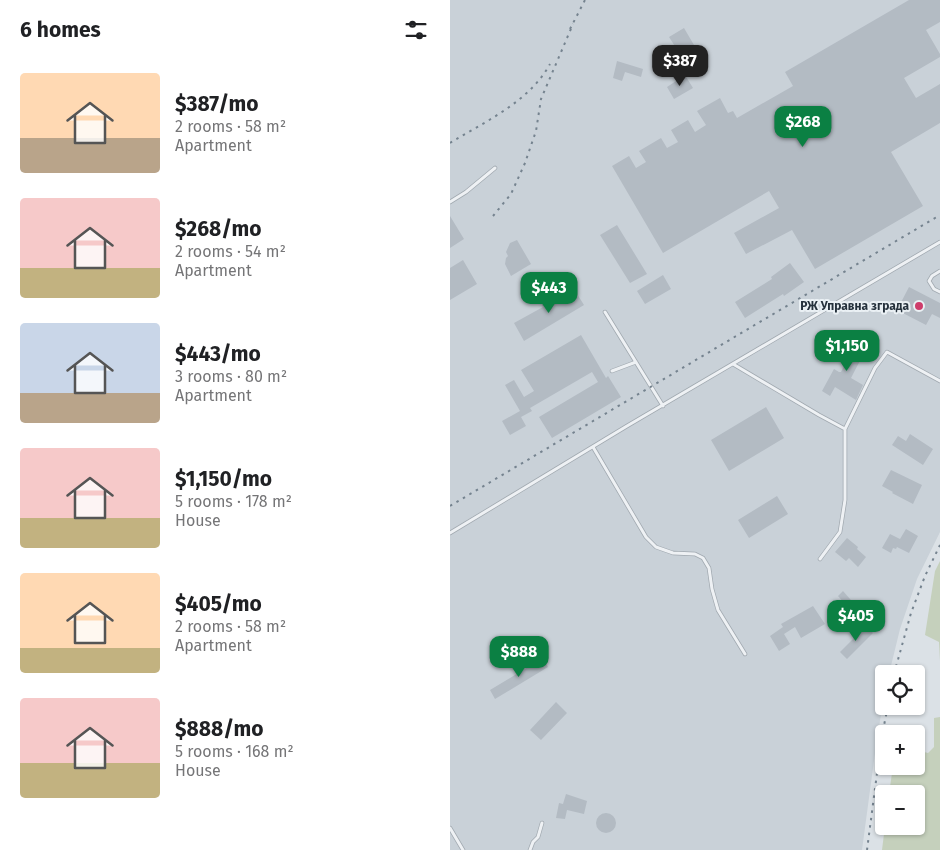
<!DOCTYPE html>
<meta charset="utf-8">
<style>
:root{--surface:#fff;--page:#f6f6f6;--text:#202124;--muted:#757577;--accent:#0b8043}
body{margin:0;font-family:"Fira Sans",sans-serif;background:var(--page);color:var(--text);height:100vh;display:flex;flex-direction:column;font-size:19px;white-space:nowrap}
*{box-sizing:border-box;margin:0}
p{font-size:16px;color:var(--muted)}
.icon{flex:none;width:28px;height:28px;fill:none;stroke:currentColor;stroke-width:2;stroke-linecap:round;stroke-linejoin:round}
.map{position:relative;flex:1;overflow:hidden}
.side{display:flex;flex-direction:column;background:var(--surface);width:450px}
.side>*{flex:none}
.tools{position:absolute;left:425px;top:665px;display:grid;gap:10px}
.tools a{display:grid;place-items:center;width:50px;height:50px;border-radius:5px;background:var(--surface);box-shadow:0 1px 4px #0004;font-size:25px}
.price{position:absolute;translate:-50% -42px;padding:0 11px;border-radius:10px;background:var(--accent);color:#fff;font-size:16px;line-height:32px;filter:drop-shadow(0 1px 2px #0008)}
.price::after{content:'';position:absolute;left:50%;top:30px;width:15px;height:11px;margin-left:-8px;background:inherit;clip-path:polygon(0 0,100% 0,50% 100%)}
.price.selected{background:#222;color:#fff}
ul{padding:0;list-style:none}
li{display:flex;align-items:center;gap:15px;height:125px;padding:0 20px}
li span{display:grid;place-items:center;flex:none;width:140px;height:100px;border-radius:5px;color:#555}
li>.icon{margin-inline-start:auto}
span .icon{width:60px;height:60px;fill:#fffc;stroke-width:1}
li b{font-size:21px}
h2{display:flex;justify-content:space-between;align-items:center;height:60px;padding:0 20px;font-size:21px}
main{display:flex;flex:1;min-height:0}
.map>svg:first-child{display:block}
.built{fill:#c9d1d8}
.green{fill:#c5d0bc}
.building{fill:#b3bbc3}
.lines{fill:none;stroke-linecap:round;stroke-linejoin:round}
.service-casing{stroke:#a1a9b0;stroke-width:4.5}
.service{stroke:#eef1f4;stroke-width:3}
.rail{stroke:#75838f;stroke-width:2;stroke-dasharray:2.5 5;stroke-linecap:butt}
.poi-dot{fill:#ce3d6b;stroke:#eaf0f4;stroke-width:2}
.labels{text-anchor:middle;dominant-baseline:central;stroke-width:4;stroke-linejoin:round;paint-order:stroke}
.poi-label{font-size:12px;font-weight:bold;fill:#25313c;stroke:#eaf0f4;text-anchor:end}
</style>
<main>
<section class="side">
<h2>6 homes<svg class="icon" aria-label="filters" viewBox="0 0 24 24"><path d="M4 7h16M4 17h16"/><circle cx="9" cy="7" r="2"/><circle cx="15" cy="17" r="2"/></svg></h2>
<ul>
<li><span style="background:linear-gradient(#ffd9b3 65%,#b9a48a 0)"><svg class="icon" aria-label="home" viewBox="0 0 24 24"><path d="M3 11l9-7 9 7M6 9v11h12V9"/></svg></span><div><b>$387/mo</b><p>2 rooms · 58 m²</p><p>Apartment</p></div></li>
<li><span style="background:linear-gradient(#f6c9c9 70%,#c2b280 0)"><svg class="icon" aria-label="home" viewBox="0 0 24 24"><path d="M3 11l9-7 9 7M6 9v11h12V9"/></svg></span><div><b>$268/mo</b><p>2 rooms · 54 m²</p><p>Apartment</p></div></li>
<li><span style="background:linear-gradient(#c9d6e8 70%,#b9a48a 0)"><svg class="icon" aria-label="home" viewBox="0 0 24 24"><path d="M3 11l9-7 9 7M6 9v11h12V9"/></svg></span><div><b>$443/mo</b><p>3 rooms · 80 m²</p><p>Apartment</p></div></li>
<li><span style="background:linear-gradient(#f6c9c9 70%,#c2b280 0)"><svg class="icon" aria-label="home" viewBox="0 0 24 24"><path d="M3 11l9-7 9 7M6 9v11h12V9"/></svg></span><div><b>$1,150/mo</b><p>5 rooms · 178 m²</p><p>House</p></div></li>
<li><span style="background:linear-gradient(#ffd9b3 75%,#c2b280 0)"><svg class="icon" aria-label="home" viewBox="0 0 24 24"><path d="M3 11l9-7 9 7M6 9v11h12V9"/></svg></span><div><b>$405/mo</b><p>2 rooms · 58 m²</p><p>Apartment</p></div></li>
<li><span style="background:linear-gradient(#f6c9c9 65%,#c2b280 0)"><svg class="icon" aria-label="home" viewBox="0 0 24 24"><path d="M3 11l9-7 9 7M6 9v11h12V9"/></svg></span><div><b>$888/mo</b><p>5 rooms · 168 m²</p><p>House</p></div></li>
</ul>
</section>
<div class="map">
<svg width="490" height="850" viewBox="0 0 490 850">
<rect width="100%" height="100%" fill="#dbe1e6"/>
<path class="built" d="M0 0H490V532L467 579 450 629 439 674H434V695L425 753 412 850H0Z"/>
<path class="green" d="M490 561V661L489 642 475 635 485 571Z
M490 717V850H432L435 826H466V794H439L443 766H466V750L478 753 484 747V718Z"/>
<path class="building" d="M459 0H490V22L476 30 490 54V57L454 78 466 98 490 84V123L441 152 473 206 365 269 342 230 296 254 284 233 329 208 319 191 213 253 162 166 179 156 186 168 196 162 189 151 211 138 217 148 228 142 221 130 238 120 245 132 256 125 247 111 270 98 278 113 283 111 287 118 343 86 335 72Z
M234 28 244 45 230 54 219 37Z
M167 61 193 69 191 77 175 72 172 81 163 78Z
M235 75 243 88 224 99 217 87Z
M0 216 14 239 0 248Z
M167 225 197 274 180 283 150 235Z
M67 240 81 264 61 276 55 264 56 258 58 256 56 252 60 243Z
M13 260 27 284 0 300V268Z
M340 263 354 282 334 296 333 294 295 318 285 302 322 279 321 277Z
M213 275 221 289 195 304 187 291Z
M122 286 134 305 74 341 64 323 93 307 92 305Z
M459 287 490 303V318L482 314 476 325 447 310Z
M131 335 156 378 158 376 171 397 102 438 89 417 148 382 142 372 80 408 82 411 71 417 76 426 60 435 52 421 70 411 55 385 64 380 74 397 84 391 71 370Z
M400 338 417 347 401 378 413 385 406 400 385 387 380 396 372 391 384 369 389 372H391L400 354 393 351Z
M316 407 334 438 279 471 261 440Z
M460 434 483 449 473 465 442 445 448 436 456 441Z
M441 470 472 485 463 504 442 493 443 492 432 486Z
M327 496 338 514 299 538 288 520Z
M456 529 468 536 459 553 447 547 446 549 443 548 441 553 432 548 440 534 450 539Z
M397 538 408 547 407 549 416 557 408 567 399 558 396 561 385 552Z
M393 591 414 615 409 620 388 596Z
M363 606 375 624 351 638 345 627 334 634 340 644 329 651 320 636 333 627 331 624Z
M416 626 423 633 397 659 390 652Z
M93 658 98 667 45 699 40 690Z
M106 702 117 713 91 740 80 730Z
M116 794 137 801 134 814 117 810 115 819 106 818 109 803 113 804Z
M146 823a10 10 0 1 1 20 0a10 10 0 1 1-20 0Z"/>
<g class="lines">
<defs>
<path id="service" d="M0 202 16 192 45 168
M490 271 482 276 479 281 484 289 490 292
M155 312 213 406
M283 364 369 415 395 429
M162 371 186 362
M143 447 196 537 206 547 223 553 245 554 253 558 259 568 262 589 268 610 295 654
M0 533 177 426 490 242
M370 559 390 532 395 500V429L425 368 437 352 490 381
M0 828 13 850
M80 850 83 842 88 837 92 823"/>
</defs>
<use href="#service" class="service-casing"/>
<use href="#service" class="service"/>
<path class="rail" d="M120 29 135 0
M0 143C36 121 79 102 100 64
M43 216 61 194 75 163 86 131 91 99 123 24
M0 506 490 215
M444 674 461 613 475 576 490 545
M417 850 432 735 438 706"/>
</g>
<circle class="poi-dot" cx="469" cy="306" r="5"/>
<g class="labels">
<g class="poi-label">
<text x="459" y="306">РЖ Управна зграда</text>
</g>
</g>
</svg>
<div class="tools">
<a><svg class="icon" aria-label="locate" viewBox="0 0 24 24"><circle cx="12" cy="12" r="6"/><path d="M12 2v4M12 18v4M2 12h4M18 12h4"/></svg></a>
<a>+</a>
<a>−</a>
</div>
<b class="price selected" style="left:230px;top:87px">$387</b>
<b class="price" style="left:353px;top:148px">$268</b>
<b class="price" style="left:99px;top:314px">$443</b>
<b class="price" style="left:397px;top:372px">$1,150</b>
<b class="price" style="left:406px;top:642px">$405</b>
<b class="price" style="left:69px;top:678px">$888</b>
</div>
</main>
